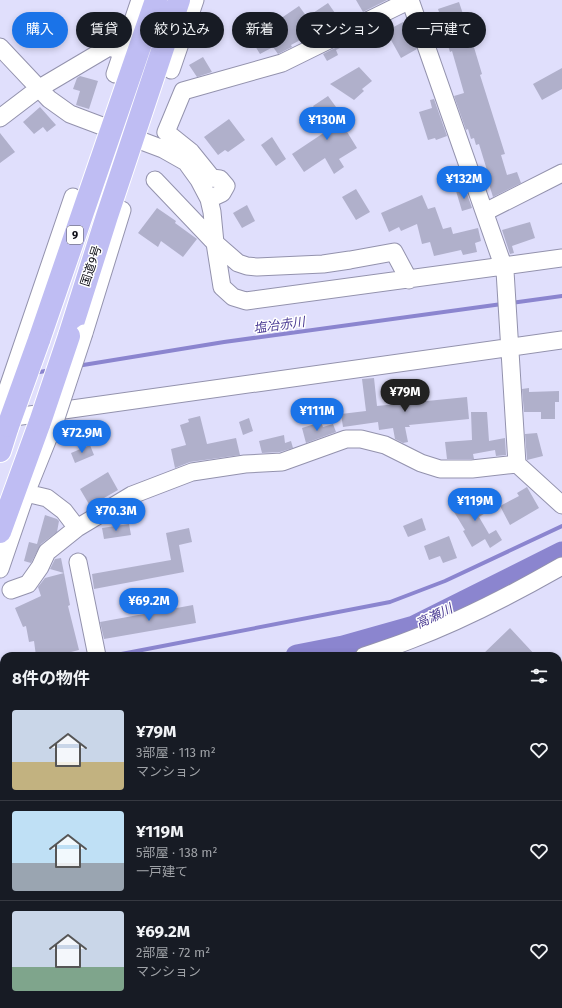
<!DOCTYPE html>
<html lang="ja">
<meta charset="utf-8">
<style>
:root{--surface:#171b24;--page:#242831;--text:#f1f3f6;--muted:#9ea1a6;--line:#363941;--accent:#1a73e8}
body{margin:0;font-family:"Fira Sans","Noto Sans JP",sans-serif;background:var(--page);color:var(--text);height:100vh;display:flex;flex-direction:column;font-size:15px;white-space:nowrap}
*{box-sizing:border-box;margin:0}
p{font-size:13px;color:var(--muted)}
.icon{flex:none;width:22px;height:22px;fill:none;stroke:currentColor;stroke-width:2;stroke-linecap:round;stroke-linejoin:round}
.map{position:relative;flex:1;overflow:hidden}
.panel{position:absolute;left:0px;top:652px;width:562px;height:356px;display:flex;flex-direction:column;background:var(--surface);border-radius:12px 12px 0 0;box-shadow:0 2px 6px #0003}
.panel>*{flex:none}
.hud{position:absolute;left:12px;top:12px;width:538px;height:36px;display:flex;gap:8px}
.price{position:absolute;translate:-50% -34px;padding:0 9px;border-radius:14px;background:var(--accent);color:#fff;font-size:13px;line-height:26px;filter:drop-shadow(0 1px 2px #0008)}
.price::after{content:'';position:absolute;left:50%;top:24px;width:12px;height:9px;margin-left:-6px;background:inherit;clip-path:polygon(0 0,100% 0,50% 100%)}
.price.active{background:#222;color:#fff}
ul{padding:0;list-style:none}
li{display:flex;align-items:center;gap:12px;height:100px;padding:0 12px}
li+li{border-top:1px solid var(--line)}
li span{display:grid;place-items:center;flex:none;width:112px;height:80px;border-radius:4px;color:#555}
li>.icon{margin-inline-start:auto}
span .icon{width:48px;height:48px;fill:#fffc;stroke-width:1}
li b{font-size:17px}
h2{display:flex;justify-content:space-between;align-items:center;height:48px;padding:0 12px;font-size:17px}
.chip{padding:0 14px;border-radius:18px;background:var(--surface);box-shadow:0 2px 6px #0003;font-size:14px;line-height:36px}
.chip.active{background:var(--accent);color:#fff}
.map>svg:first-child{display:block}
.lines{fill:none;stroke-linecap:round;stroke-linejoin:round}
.stream{stroke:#8b85cf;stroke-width:4}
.river{stroke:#8b85cf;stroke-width:23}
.building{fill:#b0b0cb}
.minor-casing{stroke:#9392ad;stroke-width:19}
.highway-casing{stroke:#fff;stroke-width:24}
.minor{stroke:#fff;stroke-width:17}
.highway{stroke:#bfbdf3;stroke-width:22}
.minor-bridge-casing{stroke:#9392ad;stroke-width:19;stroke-linecap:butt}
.highway-bridge-casing{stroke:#fff;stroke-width:24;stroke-linecap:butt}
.minor-bridge{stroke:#fff;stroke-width:17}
.highway-bridge{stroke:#bfbdf3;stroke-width:22}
.labels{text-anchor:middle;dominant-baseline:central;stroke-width:3;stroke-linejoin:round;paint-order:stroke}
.shield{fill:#fff;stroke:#55555b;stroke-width:1}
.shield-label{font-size:11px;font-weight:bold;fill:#0c0c15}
.street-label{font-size:12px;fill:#0c0c15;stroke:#fff}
.water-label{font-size:13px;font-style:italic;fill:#4b3c94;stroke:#fff}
</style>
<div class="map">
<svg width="562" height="1008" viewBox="0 0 562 1008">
<rect width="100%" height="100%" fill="#e0dffc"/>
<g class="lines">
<path class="stream" d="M511 303 562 296
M77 366 224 342 502 304
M34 373 51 370
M111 656 390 602 445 581 562 526
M0 677 4 676"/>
<path class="river" d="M297 656 343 647 414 627 562 553
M0 710 4 709
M396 1004 400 1008"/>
</g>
<path class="building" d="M356 0H387L363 12Z
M459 2 473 44 482 74 480 75 505 154 501 155 507 175 517 172 521 183 493 197 488 181 490 180 479 144 476 145 474 138 471 139 468 129 466 130 454 96 464 93 452 51 450 52 439 18H441L438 9Z
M328 3 342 23 317 35 315 32 291 45 292 47 278 54 273 47 260 54 249 36 273 22 274 23 299 6 307 17Z
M403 22 414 41 417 49 401 58 386 31Z
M351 40 352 42 336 50 338 55 327 61 323 54Z
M203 57 212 72 197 77 189 65Z
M359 67 372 81 362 89 364 91 354 100 330 84Z
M562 68V89L542 100 533 84Z
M80 76 98 81 89 109 76 105 80 91 73 89 77 78Z
M328 96 336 107 333 109 357 148 339 159 344 167 334 174 325 158 304 172 292 154 328 130 313 106Z
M434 99 447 136 436 140 435 138 428 140 419 112 432 108 430 100Z
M40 107 56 125 47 132 43 127 34 134 23 122Z
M229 119 245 140 228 152 225 150 218 155 204 137Z
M0 133 15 152 0 163Z
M272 137 286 159 276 166 261 145Z
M465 188 472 208 462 211 456 191Z
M356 189 370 212 356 220 342 197Z
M422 195 428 209 435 207 443 229 451 227 453 234 478 228 481 241 475 243 477 252 463 255 461 250 434 256 430 242 422 244 417 224 401 231 399 227 389 232 381 213Z
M247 205 255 221 242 228 233 213Z
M157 208 176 221 175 223 197 239 183 257 161 241 158 247 138 233Z
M530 222 535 238 512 246 514 253 510 254 502 230Z
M374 378 377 406 467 397 469 419 409 425 410 427H405L408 442 403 443 395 439 393 428 379 430 378 422 343 427 341 414 366 411 362 379Z
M529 388V392L559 391V402H555V419H541V412H524L522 389Z
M471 412H487L489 441 505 438 506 455 496 456 495 450 473 454 474 459H447L445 442 472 440Z
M200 416 207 444 236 438 240 455 190 462 175 468 171 449 186 445 180 425 189 422 188 419Z
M249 418 253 431 243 435 239 422Z
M321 422 323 427 333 424 336 432 306 443 302 428Z
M537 433 543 456 527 460 525 434Z
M284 435 285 443 291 441 293 448 280 452 262 453 259 441Z
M90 445 94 455 75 463 71 453Z
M108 472 118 490 90 506 80 489Z
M527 487 539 508 510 525 500 506 519 496 517 493Z
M475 493 487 512 479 517 489 534 496 530 502 540 490 548 485 539 472 547 463 531 465 530 451 507Z
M45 515 57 519 59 521 57 532 41 544 31 563 24 561 29 542 37 544Z
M422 518 426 530 408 537 403 526Z
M129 524 131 535 104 539 102 528Z
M189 528 192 542 179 545 184 572 94 589 92 574 171 560 166 533Z
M449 536 457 558 443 563 440 556 429 560 424 546Z
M61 558 64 573 50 569 55 559Z
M64 573 70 605 68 606 79 650 55 656 54 653 36 656 34 641 29 642 26 626 23 627 15 608 41 596 38 587 45 578Z
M193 605 196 623 104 639 100 622Z
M510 628 536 656H481Z"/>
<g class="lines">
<defs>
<path id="minor" d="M0 47 49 99 70 114 163 149 186 162 199 180 209 199 212 212 215 243 222 287 233 297 246 301 562 258
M171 70 195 0
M115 74 140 0
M0 118 38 89 109 47 123 51
M155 180 215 243 238 263 247 266 257 267 323 264 350 260 394 252 409 280
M209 199 222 193 226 186 220 179 212 178 191 152 166 132 183 91 282 63 410 0 505 271 517 464 562 505
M485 212 562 173
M84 333 122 210
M0 411 73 197
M0 419 562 340
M26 493 47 498 64 511 77 528
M78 562 97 656
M0 569 26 493 55 421
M11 590 28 584 40 567 47 552 77 528 132 495 192 472 245 464 282 462 346 439H361L385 445 421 463 440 469H472L517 464
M364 656C379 651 395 646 410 640 463 620 513 594 562 566
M0 752 4 748
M0 1002 4 1000
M151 1004 153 1008
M384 1004 388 1008"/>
<path id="highway" d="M69 336 107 216 179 0
M39 340 156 0
M0 451 8 426
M0 532 40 422"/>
</defs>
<use href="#minor" class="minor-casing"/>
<use href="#highway" class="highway-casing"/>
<use href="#minor" class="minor"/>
<use href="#highway" class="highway"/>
<defs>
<path id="minor-bridge" d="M55 421 84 333"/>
<path id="highway-bridge" d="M40 422 69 336
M8 426 39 340"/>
</defs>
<use href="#minor-bridge" class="minor-bridge-casing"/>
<use href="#highway-bridge" class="highway-bridge-casing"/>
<use href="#minor-bridge" class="minor-bridge"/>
<use href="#highway-bridge" class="highway-bridge"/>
</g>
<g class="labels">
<rect class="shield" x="67" y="226" width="16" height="18" rx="3"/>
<g class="shield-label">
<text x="75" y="235">9</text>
</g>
<g class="street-label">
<text transform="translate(91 266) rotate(-72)">国道9号</text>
</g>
<g class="water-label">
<text transform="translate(279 325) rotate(-8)">塩冶赤川</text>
<text transform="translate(434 616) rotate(-26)">高瀬川</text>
</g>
</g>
</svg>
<b class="price" style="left:327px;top:141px">¥130M</b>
<b class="price" style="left:464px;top:200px">¥132M</b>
<b class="price active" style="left:405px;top:413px">¥79M</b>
<b class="price" style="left:317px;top:432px">¥111M</b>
<b class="price" style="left:82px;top:454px">¥72.9M</b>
<b class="price" style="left:475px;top:522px">¥119M</b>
<b class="price" style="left:116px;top:532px">¥70.3M</b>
<b class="price" style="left:149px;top:622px">¥69.2M</b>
<div class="hud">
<a class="chip active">購入</a>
<a class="chip">賃貸</a>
<a class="chip">絞り込み</a>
<a class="chip">新着</a>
<a class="chip">マンション</a>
<a class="chip">一戸建て</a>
</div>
<section class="panel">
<h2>8件の物件<svg class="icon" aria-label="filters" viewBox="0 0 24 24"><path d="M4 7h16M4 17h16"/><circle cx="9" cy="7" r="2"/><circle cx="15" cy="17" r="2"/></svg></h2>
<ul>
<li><span style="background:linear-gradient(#c9d6e8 65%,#c2b280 0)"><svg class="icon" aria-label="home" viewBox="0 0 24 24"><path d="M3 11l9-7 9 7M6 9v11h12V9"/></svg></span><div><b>¥79M</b><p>3部屋 · 113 m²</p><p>マンション</p></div><svg class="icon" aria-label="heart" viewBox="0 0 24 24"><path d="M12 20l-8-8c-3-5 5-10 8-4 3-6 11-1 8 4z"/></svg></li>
<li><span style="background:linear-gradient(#bfe0f5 65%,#9aa5b1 0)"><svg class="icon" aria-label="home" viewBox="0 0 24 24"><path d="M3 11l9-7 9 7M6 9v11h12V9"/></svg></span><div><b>¥119M</b><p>5部屋 · 138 m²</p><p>一戸建て</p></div><svg class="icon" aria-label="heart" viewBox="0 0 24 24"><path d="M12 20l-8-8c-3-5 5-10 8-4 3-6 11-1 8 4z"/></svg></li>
<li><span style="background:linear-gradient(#c9d6e8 70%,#7fa58c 0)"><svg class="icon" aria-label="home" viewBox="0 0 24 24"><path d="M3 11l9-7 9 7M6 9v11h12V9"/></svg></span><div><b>¥69.2M</b><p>2部屋 · 72 m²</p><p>マンション</p></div><svg class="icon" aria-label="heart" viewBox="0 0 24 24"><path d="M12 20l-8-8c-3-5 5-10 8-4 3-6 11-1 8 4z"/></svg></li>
</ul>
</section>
</div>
